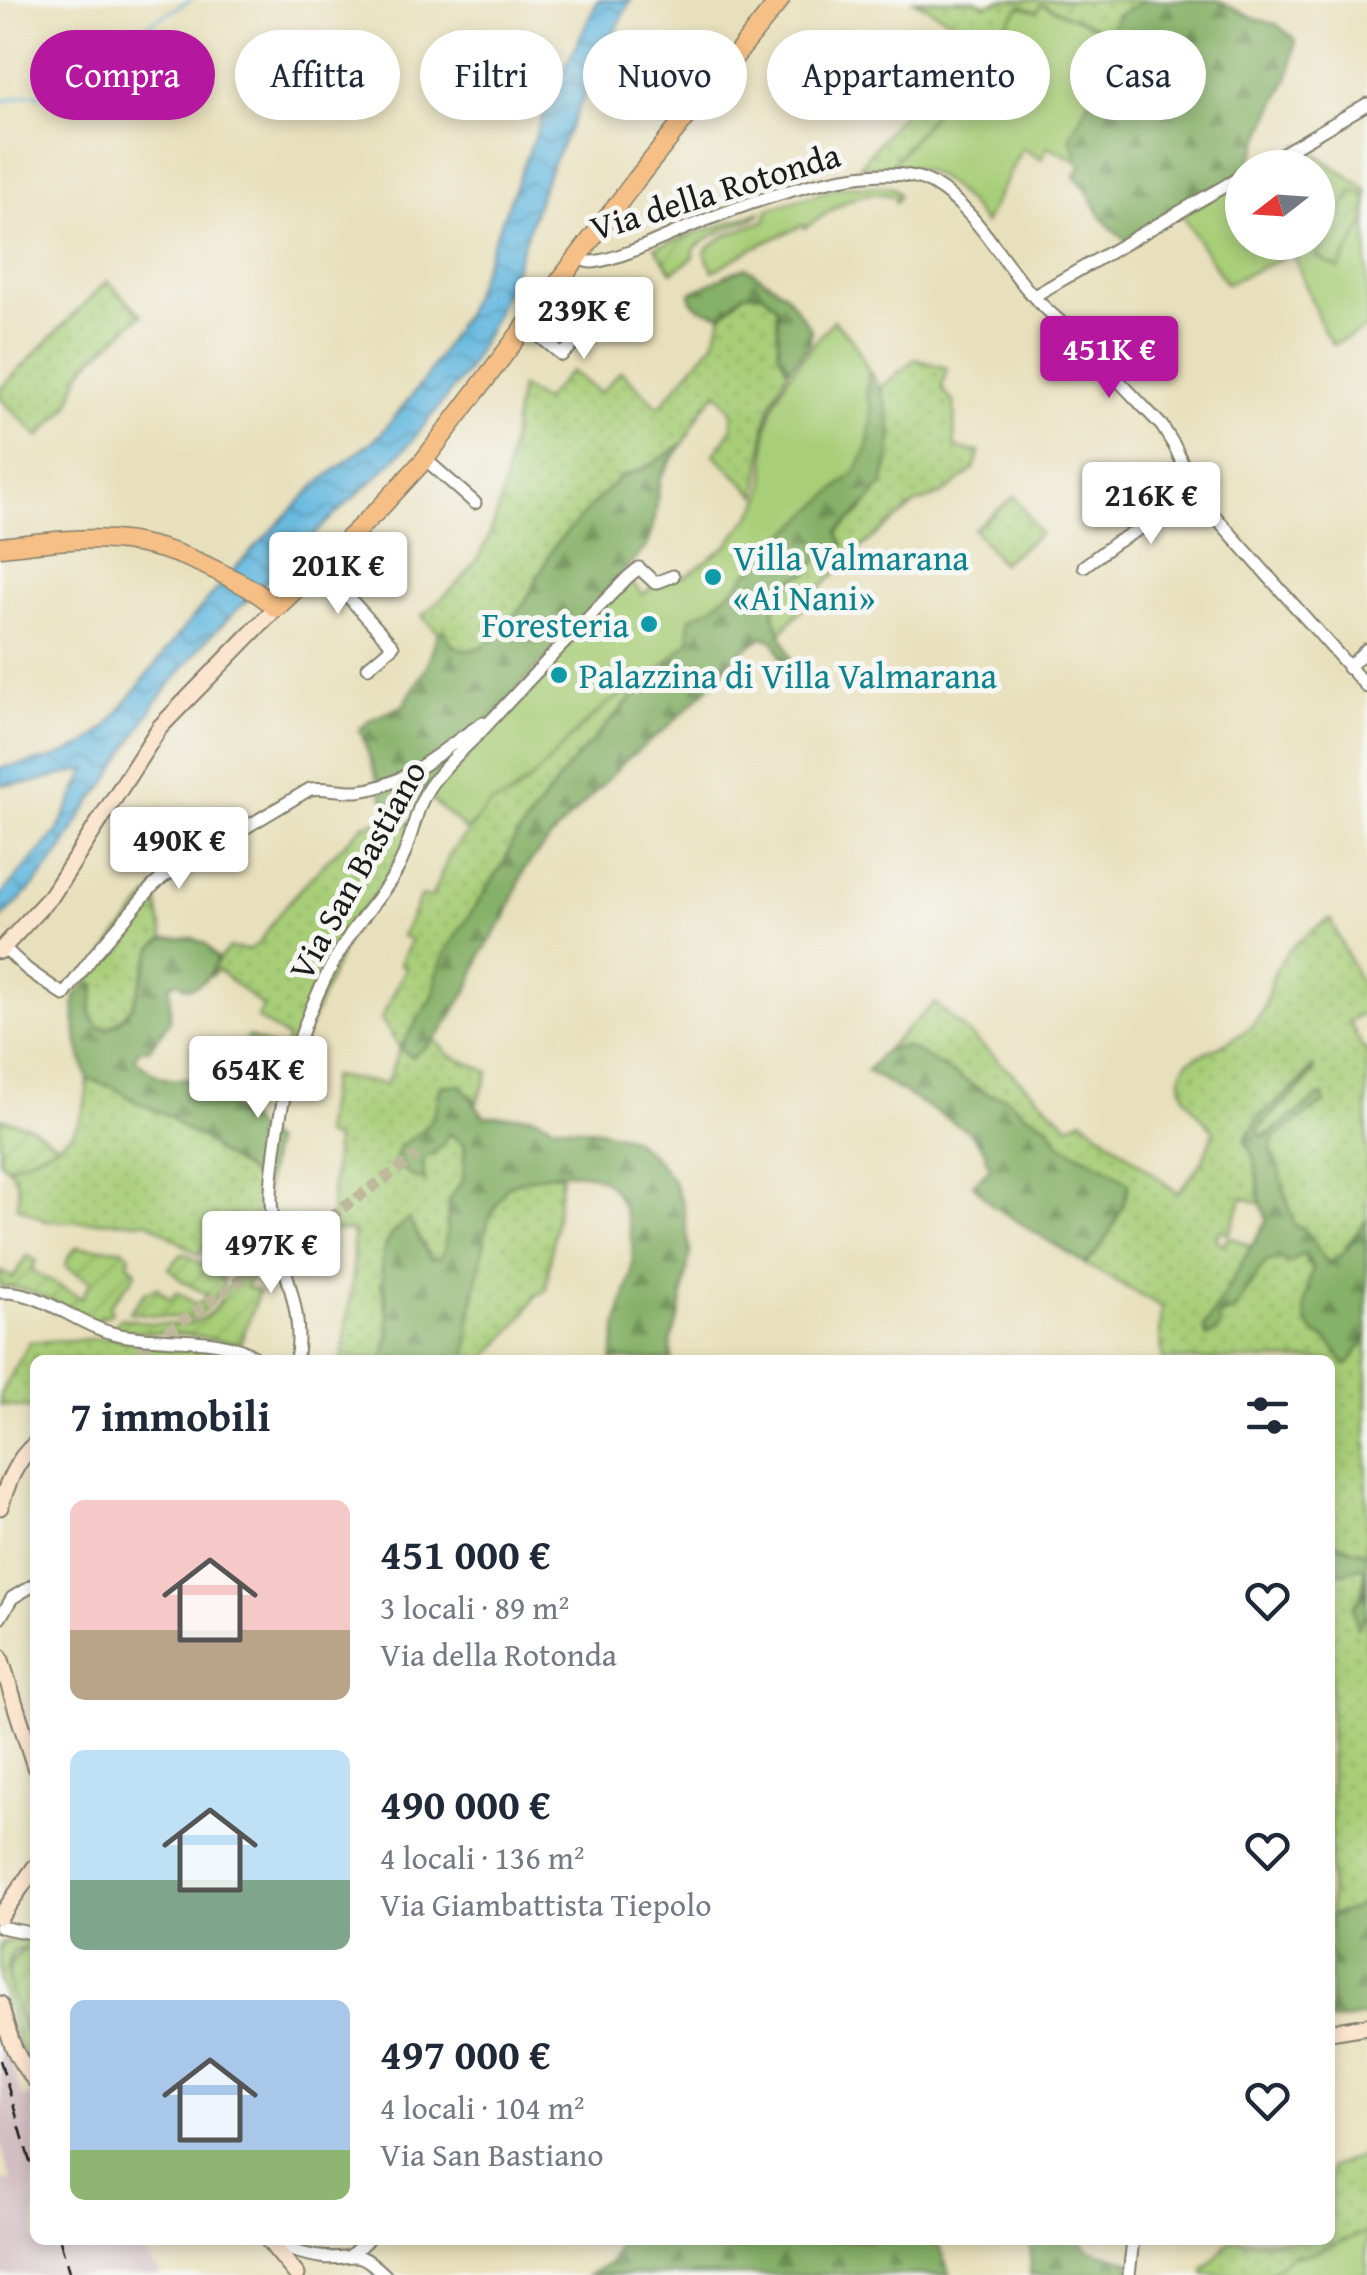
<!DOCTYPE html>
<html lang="it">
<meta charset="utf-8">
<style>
:root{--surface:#fff;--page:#f2f2f3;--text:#1f2937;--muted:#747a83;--accent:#b5179e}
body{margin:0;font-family:"Gentium Book Plus",serif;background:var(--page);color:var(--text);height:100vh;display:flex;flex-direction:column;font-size:38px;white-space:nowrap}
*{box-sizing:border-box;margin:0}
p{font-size:32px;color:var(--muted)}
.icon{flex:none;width:55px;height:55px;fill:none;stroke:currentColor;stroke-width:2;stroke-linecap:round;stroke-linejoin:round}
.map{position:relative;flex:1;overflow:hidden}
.panel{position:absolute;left:30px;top:1355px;width:1305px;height:890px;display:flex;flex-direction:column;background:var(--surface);border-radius:15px;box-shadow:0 5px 15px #0003}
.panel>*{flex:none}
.top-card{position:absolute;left:30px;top:30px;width:1308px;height:90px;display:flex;gap:20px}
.needle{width:65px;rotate:253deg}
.fabs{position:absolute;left:1225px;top:150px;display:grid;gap:20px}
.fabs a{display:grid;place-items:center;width:110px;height:110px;border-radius:50%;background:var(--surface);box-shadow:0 5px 15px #0003;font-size:50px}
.price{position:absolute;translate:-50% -85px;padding:0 22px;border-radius:10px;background:#fff;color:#222;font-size:32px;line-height:65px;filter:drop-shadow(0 2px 5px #0008)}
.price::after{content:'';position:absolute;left:50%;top:60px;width:30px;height:22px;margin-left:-15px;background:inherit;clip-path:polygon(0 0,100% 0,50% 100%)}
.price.selected{background:var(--accent);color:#fff}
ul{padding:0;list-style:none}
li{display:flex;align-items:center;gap:30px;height:250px;padding:0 40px}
li span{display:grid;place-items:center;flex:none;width:280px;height:200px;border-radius:15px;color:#555}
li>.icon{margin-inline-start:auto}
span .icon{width:120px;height:120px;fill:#fffc;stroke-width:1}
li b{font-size:42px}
h2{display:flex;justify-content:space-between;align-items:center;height:120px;padding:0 40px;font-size:42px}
.chip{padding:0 35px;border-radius:45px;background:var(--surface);box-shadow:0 5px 15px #0003;font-size:35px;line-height:90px}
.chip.selected{background:var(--accent);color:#fff}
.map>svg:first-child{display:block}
.railway{fill:#d2bec3}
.grass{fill:url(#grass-dots);stroke:#62754a;stroke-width:2.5}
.forest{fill:url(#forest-firs);stroke:#516642;stroke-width:2.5}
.park{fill:#a8ce78;stroke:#62754a;stroke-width:2.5}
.garden{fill:url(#garden-furrows);stroke:#62754a;stroke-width:2.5}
.water{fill:url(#water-waves);stroke:#406a7e;stroke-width:2.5}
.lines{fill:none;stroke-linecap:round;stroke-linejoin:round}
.stream{stroke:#63b8df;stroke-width:2.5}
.street-tunnel{stroke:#bfb99c;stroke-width:11;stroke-dasharray:11 5.5;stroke-linecap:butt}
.street-casing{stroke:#827e6c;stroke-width:15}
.secondary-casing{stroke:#827e6c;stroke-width:19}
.primary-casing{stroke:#827e6c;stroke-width:21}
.street{stroke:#fff;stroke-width:11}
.secondary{stroke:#fbe5cf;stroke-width:15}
.primary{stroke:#f5bf86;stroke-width:18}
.rail{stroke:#1c1c1c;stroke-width:2.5;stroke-dasharray:15 8;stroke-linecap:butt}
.culture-dot{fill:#0f9aa8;stroke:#f6f6f2;stroke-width:4}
.labels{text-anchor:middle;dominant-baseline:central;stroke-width:10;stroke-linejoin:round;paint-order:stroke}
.street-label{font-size:35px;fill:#1c1c1c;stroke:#f6f6f2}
.culture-label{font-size:35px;fill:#0d838f;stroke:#f6f6f2;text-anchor:start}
</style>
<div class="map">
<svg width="1367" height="2275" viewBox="0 0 1367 2275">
<defs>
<pattern id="grass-dots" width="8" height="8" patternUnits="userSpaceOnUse" patternTransform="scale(2.5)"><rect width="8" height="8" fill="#a8ce78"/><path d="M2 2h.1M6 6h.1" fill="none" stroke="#90b067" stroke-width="1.8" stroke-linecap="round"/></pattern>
<pattern id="forest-firs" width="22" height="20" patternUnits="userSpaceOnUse" patternTransform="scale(2.5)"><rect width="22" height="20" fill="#86b168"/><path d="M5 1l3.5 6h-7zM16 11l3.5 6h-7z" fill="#6d8f55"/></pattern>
<pattern id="garden-furrows" width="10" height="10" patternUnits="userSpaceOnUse" patternTransform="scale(2.5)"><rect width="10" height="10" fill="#a8ce78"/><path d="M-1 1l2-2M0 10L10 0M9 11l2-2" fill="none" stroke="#90b067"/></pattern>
<pattern id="water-waves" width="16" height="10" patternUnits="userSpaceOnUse" patternTransform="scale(2.5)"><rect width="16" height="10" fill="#63b8df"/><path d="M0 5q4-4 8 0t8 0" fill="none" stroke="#5195b4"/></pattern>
</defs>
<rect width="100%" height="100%" fill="#f6f6f2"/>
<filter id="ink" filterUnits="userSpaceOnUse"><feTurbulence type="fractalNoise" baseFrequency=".01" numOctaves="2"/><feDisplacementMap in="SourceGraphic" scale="20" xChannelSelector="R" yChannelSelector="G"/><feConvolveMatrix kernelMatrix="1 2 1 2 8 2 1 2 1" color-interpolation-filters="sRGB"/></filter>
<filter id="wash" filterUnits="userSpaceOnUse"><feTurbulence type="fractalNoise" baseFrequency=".0048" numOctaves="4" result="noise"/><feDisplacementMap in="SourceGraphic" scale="40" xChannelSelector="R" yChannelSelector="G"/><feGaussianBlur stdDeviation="2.25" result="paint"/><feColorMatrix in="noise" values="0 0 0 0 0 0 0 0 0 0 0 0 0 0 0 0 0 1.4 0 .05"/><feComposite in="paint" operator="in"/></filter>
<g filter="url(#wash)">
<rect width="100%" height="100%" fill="#e8e0bc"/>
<path class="railway" d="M0 2031 22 2097 33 2095 35 2102V2240H137L161 2275H0V2181L11 2180 0 2143Z"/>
<path class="grass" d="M914 0H975L986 5 1002 0H1147L1117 16 1109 33 1042 5 1037 12 1021 6 891 166 859 167 921 90 971 32Z
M107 281 142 315 91 360 80 374 69 406 39 437 0 398V389Z
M762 293 777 306 779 353 788 370C779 387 769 404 766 423 762 447 762 472 757 496L714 454 732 429V411L717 392 702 410 683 444 646 468 620 477 555 546 525 602 499 635 483 646 467 651 452 645 444 631 438 632 422 616C437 602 454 589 467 573 510 520 506 449 521 387L543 401 571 371 600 393 621 371 659 407 714 342 722 315 743 294Z
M915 359 947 368 942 389 954 403 955 448 980 452 974 469 943 494 915 504 859 549 809 600 780 634 773 613 777 601 796 577 808 573 819 556 841 547 843 544 838 533C848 521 863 512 871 499 897 462 892 430 881 387Z
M1015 496 1040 534 1001 563 974 529Z
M633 653 653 676 564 772 512 843 505 861 437 974 427 1046 435 1039 449 1055 489 1072 477 1103 460 1084 441 1086C433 1123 433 1125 400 1146L424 1180 422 1160 437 1150 448 1133 465 1145 463 1180 449 1199 445 1247 440 1258 431 1259 409 1220 381 1283 389 1322 387 1350 382 1360H342L353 1277V1231L330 1230 335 1140 323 1136 331 1076 386 1084 400 1048 381 1019 406 968 400 963 411 941 402 936 421 896 431 898 450 854 477 820 460 803Z
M383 820 414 823 395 869 356 918 283 1087 269 1080 273 1074 279 1075 274 1071 276 1067 241 1048 248 1036 280 1051 287 1044V1038L257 1018 263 1007 218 970 210 977 218 960 229 948 248 950 259 943 280 912 319 868 364 825Z
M155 889 164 939C142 957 145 983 132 1006 126 1016 116 1023 107 1029L99 1027 90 1014 95 985 87 984 116 937Z
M1330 919 1367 997V1011L1349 1021 1364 1050 1367 1049V1220L1347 1245 1345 1254 1339 1260 1328 1262C1314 1251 1315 1231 1294 1225L1279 1169 1271 1152 1274 1137 1324 1103V1096C1300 1104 1285 1131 1260 1136L1258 1130C1273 1108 1297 1092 1314 1071L1313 1066 1297 1085 1259 1117 1245 1139 1255 1161 1261 1204 1243 1197 1229 1234 1220 1230 1216 1240 1224 1244 1227 1238H1234L1251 1246C1236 1274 1220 1301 1204 1328L1207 1337 1218 1330 1220 1315 1235 1310 1265 1262 1281 1258 1289 1263 1304 1253 1307 1262 1313 1268 1309 1290 1305 1300 1306 1317 1316 1335 1328 1339 1345 1365 1350 1364 1367 1335V1324V1552C1352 1551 1344 1545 1330 1542V1360H1163L1160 1333 1162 1307 1085 1264C1105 1246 1124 1210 1129 1183L1104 1166 1060 1144 1048 1125 1026 1114 1005 1097 988 1094 912 1049 897 1047 883 1052 935 1003 1069 1125 1083 1119 1178 1193 1202 1162 1214 1131C1197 1111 1167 1087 1188 1061 1208 1051 1241 1038 1255 1022 1266 1010 1267 994 1272 979 1283 949 1304 936 1330 919Z
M88 1079 115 1088 136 1102 169 1116 185 1130 204 1138 217 1152 244 1169 257 1182 264 1196V1223L242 1254 213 1235 199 1255 149 1222 46 1221 17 1206C20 1190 19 1181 8 1167 60 1144 85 1142 88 1079Z
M562 1174 546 1290 536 1296 519 1322 484 1360H467L470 1319 488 1221 507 1185 535 1175Z
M112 1338 180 1344 238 1354 236 1360H35V1409L0 1405 1 1394 29 1342Z
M1359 1566 1364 1568 1366 1573C1359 1590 1367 1593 1353 1606L1357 1626 1367 1614V1899L1353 1909 1330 1915V1570L1343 1573Z
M1367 2149V2232L1308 2254 1290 2256 1269 2275H1205L1204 2270 1232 2240H1330V2168L1360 2156Z"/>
<path class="forest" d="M1144 0H1217L1255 19 1276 24 1296 40 1290 73 1269 118 1249 167 1242 168V176L1128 243 1104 221 1085 188 1075 176 1081 164 1075 160V149L1070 137 1088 101 1105 86 1108 66 1106 53 1109 33 1117 16Z
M746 267 785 293 811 329 810 342 788 370 779 353 777 306 762 293 743 294 722 315C708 310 692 310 690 293 709 285 726 274 746 267Z
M869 371C885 392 893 420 891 446 891 459 885 473 883 486L877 489 871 499 838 532 843 544 841 547 819 556 808 573 796 577 777 601 773 613 793 664 782 659 774 641 762 637 735 656 711 685 668 727 628 758 557 831 525 868 505 919 482 953 470 986 442 1032 427 1046 411 1057 400 1048 433 996 437 974 446 951 505 861 512 843 564 772 650 678 690 640 689 618 710 608 736 586 766 552 856 471 867 449 871 420 870 404 865 393Z
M683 444 660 478 655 518 647 546 418 799 399 814 384 800 360 729 371 719 403 706 426 668 438 632 444 630 452 645 467 651 483 646 499 635 525 602 554 546 592 505 620 477 646 468Z
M192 938 206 944 218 960C210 975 204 986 187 988L177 981 170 984V1020L150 1048 139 1050 135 1059C149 1072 165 1084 184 1078 219 1093 244 1118 273 1143L264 1196 257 1182 244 1169 217 1152 204 1138 185 1130 169 1116 136 1102 115 1088 88 1079C78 1049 73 1026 75 995L87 984H96L90 1014 99 1027 107 1029 119 1022 132 1007 153 948 164 939Z
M897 1047 912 1049 988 1094 1005 1097 1026 1114 1048 1125 1060 1144 1104 1166 1129 1183C1124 1210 1105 1246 1085 1264L992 1205 973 1184 990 1169 985 1151 968 1131 867 1071 883 1052Z
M1314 1065C1309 1088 1272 1109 1258 1130L1260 1136H1266L1320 1096H1325L1324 1103 1275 1137 1271 1152 1279 1169 1294 1225C1315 1231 1314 1250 1328 1262 1349 1257 1352 1235 1367 1220V1335L1350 1364 1345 1365C1339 1357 1333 1344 1326 1339 1324 1337 1321 1337 1318 1336 1296 1321 1307 1288 1313 1268L1304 1254 1289 1263 1281 1259 1265 1262 1235 1310 1220 1316 1219 1330 1207 1337 1204 1328C1226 1293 1246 1255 1267 1219L1261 1204 1255 1161 1245 1139 1259 1117 1297 1085Z
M460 1084 484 1116H533L553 1125 598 1130 632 1138 655 1158 672 1179 683 1204 690 1253 679 1317 671 1340 672 1360H612C615 1342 617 1324 622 1306 625 1294 631 1281 632 1268 635 1242 626 1190 599 1178 573 1166 532 1176 507 1186L488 1221 470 1319 467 1360H382C408 1312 351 1257 409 1219L430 1259 440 1258 445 1247 449 1199 463 1180 465 1145 449 1133 438 1150 422 1160 425 1180 413 1177 395 1164 400 1146C433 1125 433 1123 441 1086Z
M1330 1542C1344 1545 1352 1551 1367 1552V1614L1357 1627 1353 1606 1364 1595C1361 1585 1367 1577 1364 1568L1359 1567 1343 1573 1330 1570Z
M1367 1899V2016L1330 2022V1915L1353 1909Z
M620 2240H937L950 2275H588L611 2262Z
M1031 2240H1078L1089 2250 1131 2262 1129 2275H1030Z"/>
<path class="park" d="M1041 4 1109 33 1106 53 1108 65 1105 86 1088 101 1070 137 1075 149V160L1048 146 1041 159 1022 148 984 224C968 201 945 175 916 168 908 166 899 167 891 166L1021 6 1037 12Z
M1302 144 1367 190V328L1333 345 1324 332 1294 256 1289 255 1226 284 1182 215 1242 179V242H1318V168L1262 167Z
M883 186C891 187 896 188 899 196L895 203 896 198C861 183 833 210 805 228L803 225 753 248 713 271 704 252C719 235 745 228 766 220L768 209 840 187Z
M833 320 852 339 869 371 865 393 870 404 871 420 867 449 856 471 766 552 736 586 710 608 689 618 690 640 653 676 607 704 572 736 537 774 508 798 491 804 467 831 428 797 441 778 630 580 643 595 655 584 657 586 690 573 729 544C736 528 753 520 760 501 770 477 762 449 768 424 778 379 807 354 833 320Z
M1367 2232V2275H1270L1290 2256 1308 2254Z"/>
<path class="garden" d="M1353 190 1367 198V219L1339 269 1316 256Z
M761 212 760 215C747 221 700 238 694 250 693 252 694 255 693 258L672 272 655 247Z
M0 1118 30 1126 58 1145 8 1167 0 1162Z
M77 1247 123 1249 130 1255 128 1263 136 1271 132 1279 109 1306 112 1312 105 1317 100 1316 97 1322C71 1311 27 1284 0 1287V1271L13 1278 27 1255 36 1261 32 1270 81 1298 91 1282 65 1266 70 1254Z
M182 1254H186L222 1278 224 1285C213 1300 205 1315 186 1319L129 1312 147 1291H151L156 1287 170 1299 177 1292 196 1304 201 1303 207 1295 181 1280 169 1268Z
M242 1275 250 1278 246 1287 259 1292 240 1344 185 1334 117 1331 115 1324 120 1318C153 1322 195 1336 217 1305 224 1294 230 1281 242 1275Z
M15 1940 35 1943V1946L12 1951C0 1981 20 2020 33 2047 36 2054 35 2063 35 2071L21 2050 0 1982V1944Z
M29 1947 35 1948V1984L33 1986 35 1989V2043C20 2020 0 1983 14 1956Z"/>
<path class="water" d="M598 0H630L545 180 515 268 492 323 466 372 411 442 379 475 331 518 205 641 156 702 104 787C88 799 72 836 59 854 41 881 21 898 0 921V896L57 832 87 769 30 783 0 785V768L50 759 83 746 105 729 191 619 239 564 316 485 380 435 425 379 466 311 547 106Z"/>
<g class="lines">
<path class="stream" d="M0 102 29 94 44 96 50 94 61 72 79 62 88 65 103 63 143 27 191 0"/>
</g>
</g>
<g filter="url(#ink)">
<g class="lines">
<path class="street-tunnel" d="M127 1360 418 1155"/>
<defs>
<path id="street" d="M1258 168 1367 104
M579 257C585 261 586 262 593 262 619 259 660 239 686 228 742 205 878 152 933 184 977 210 1000 260 1034 297 1044 308 1056 317 1067 328 1099 360 1131 393 1162 426L1175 447 1197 496 1367 687
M1034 296 1242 176
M526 325 562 355 634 286
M425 459 475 503
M320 566 393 646 368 667
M1084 566 1115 543 1197 496
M1348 668 1367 649
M3 947 28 970 64 995 94 955 152 887 163 877 310 789C326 787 342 792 358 791 408 786 442 748 483 723
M0 1292C43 1290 75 1325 116 1334 156 1343 200 1336 239 1349 246 1352 254 1357 260 1360
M296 1360C306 1308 277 1262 272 1212 269 1192 273 1171 275 1151 284 1076 307 1002 348 938 363 914 384 894 397 870 412 844 414 809 430 786 446 763 468 746 487 725 533 675 580 626 628 577L639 568 655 583 673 576
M0 1618 12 1598 35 1584
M0 1927 35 1934
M273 2245C289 2249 304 2255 320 2257 356 2262 352 2243 385 2275
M352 2254 367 2240
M1129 2275 1133 2240"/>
<path id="secondary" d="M0 951 52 895 160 727 276 608
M0 1507C7 1484 16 1460 35 1444
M0 1657 35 1767
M0 1917 35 1867
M0 2004C9 2035 13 2056 35 2080
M1330 2032 1367 2026
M268 2240 297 2275"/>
<path id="primary" d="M0 547C87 537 136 530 217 571 239 582 258 591 276 608L380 508 425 459 636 180 780 0"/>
</defs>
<use href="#street" class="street-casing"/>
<use href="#secondary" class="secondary-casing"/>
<use href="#primary" class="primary-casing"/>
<use href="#street" class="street"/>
<use href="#secondary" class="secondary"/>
<use href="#primary" class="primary"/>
<path class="rail" d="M0 2060 35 2179
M60 2240 70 2275"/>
</g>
</g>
<g class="culture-dot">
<circle cx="713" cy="577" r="10"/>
<circle cx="649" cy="624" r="10"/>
<circle cx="559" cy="675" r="10"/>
</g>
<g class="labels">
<g class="street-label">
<text transform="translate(715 191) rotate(-17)">Via della Rotonda</text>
<text transform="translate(357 870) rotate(-61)">Via San Bastiano</text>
</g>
<g class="culture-label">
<text x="733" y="557">Villa Valmarana<tspan x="733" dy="40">«Ai Nani»</tspan></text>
<text x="629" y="624" text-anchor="end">Foresteria</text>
<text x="579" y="675">Palazzina di Villa Valmarana</text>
</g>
</g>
</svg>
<div class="fabs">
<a><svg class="needle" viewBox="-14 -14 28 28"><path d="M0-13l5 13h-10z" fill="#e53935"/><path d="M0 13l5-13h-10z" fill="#747a83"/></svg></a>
</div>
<b class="price" style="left:584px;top:362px">239K €</b>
<b class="price selected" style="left:1109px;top:401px">451K €</b>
<b class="price" style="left:1151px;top:547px">216K €</b>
<b class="price" style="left:338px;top:617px">201K €</b>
<b class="price" style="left:179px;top:892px">490K €</b>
<b class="price" style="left:258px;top:1121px">654K €</b>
<b class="price" style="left:271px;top:1296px">497K €</b>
<div class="top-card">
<a class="chip selected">Compra</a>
<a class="chip">Affitta</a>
<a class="chip">Filtri</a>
<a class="chip">Nuovo</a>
<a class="chip">Appartamento</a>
<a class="chip">Casa</a>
</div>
<section class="panel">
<h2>7 immobili<svg class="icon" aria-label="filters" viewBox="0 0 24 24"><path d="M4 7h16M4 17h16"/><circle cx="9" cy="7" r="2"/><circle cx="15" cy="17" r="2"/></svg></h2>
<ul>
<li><span style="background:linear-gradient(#f6c9c9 65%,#b9a48a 0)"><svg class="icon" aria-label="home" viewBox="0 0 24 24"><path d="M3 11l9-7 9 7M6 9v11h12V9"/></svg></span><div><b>451 000 €</b><p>3 locali · 89 m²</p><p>Via della Rotonda</p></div><svg class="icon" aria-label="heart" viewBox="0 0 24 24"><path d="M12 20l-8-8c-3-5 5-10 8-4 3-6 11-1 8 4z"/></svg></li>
<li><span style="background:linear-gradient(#bfe0f5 65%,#7fa58c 0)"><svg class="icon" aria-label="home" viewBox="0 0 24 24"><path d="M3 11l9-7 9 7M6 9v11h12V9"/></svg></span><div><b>490 000 €</b><p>4 locali · 136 m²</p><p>Via Giambattista Tiepolo</p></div><svg class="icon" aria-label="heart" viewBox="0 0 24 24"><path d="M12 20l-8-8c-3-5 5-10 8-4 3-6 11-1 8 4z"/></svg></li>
<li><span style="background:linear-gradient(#a9c7e8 75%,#8fb573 0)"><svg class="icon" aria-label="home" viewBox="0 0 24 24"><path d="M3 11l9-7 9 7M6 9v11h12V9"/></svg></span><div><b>497 000 €</b><p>4 locali · 104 m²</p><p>Via San Bastiano</p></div><svg class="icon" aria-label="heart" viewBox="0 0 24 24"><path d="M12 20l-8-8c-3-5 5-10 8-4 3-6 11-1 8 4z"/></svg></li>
</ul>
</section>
</div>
